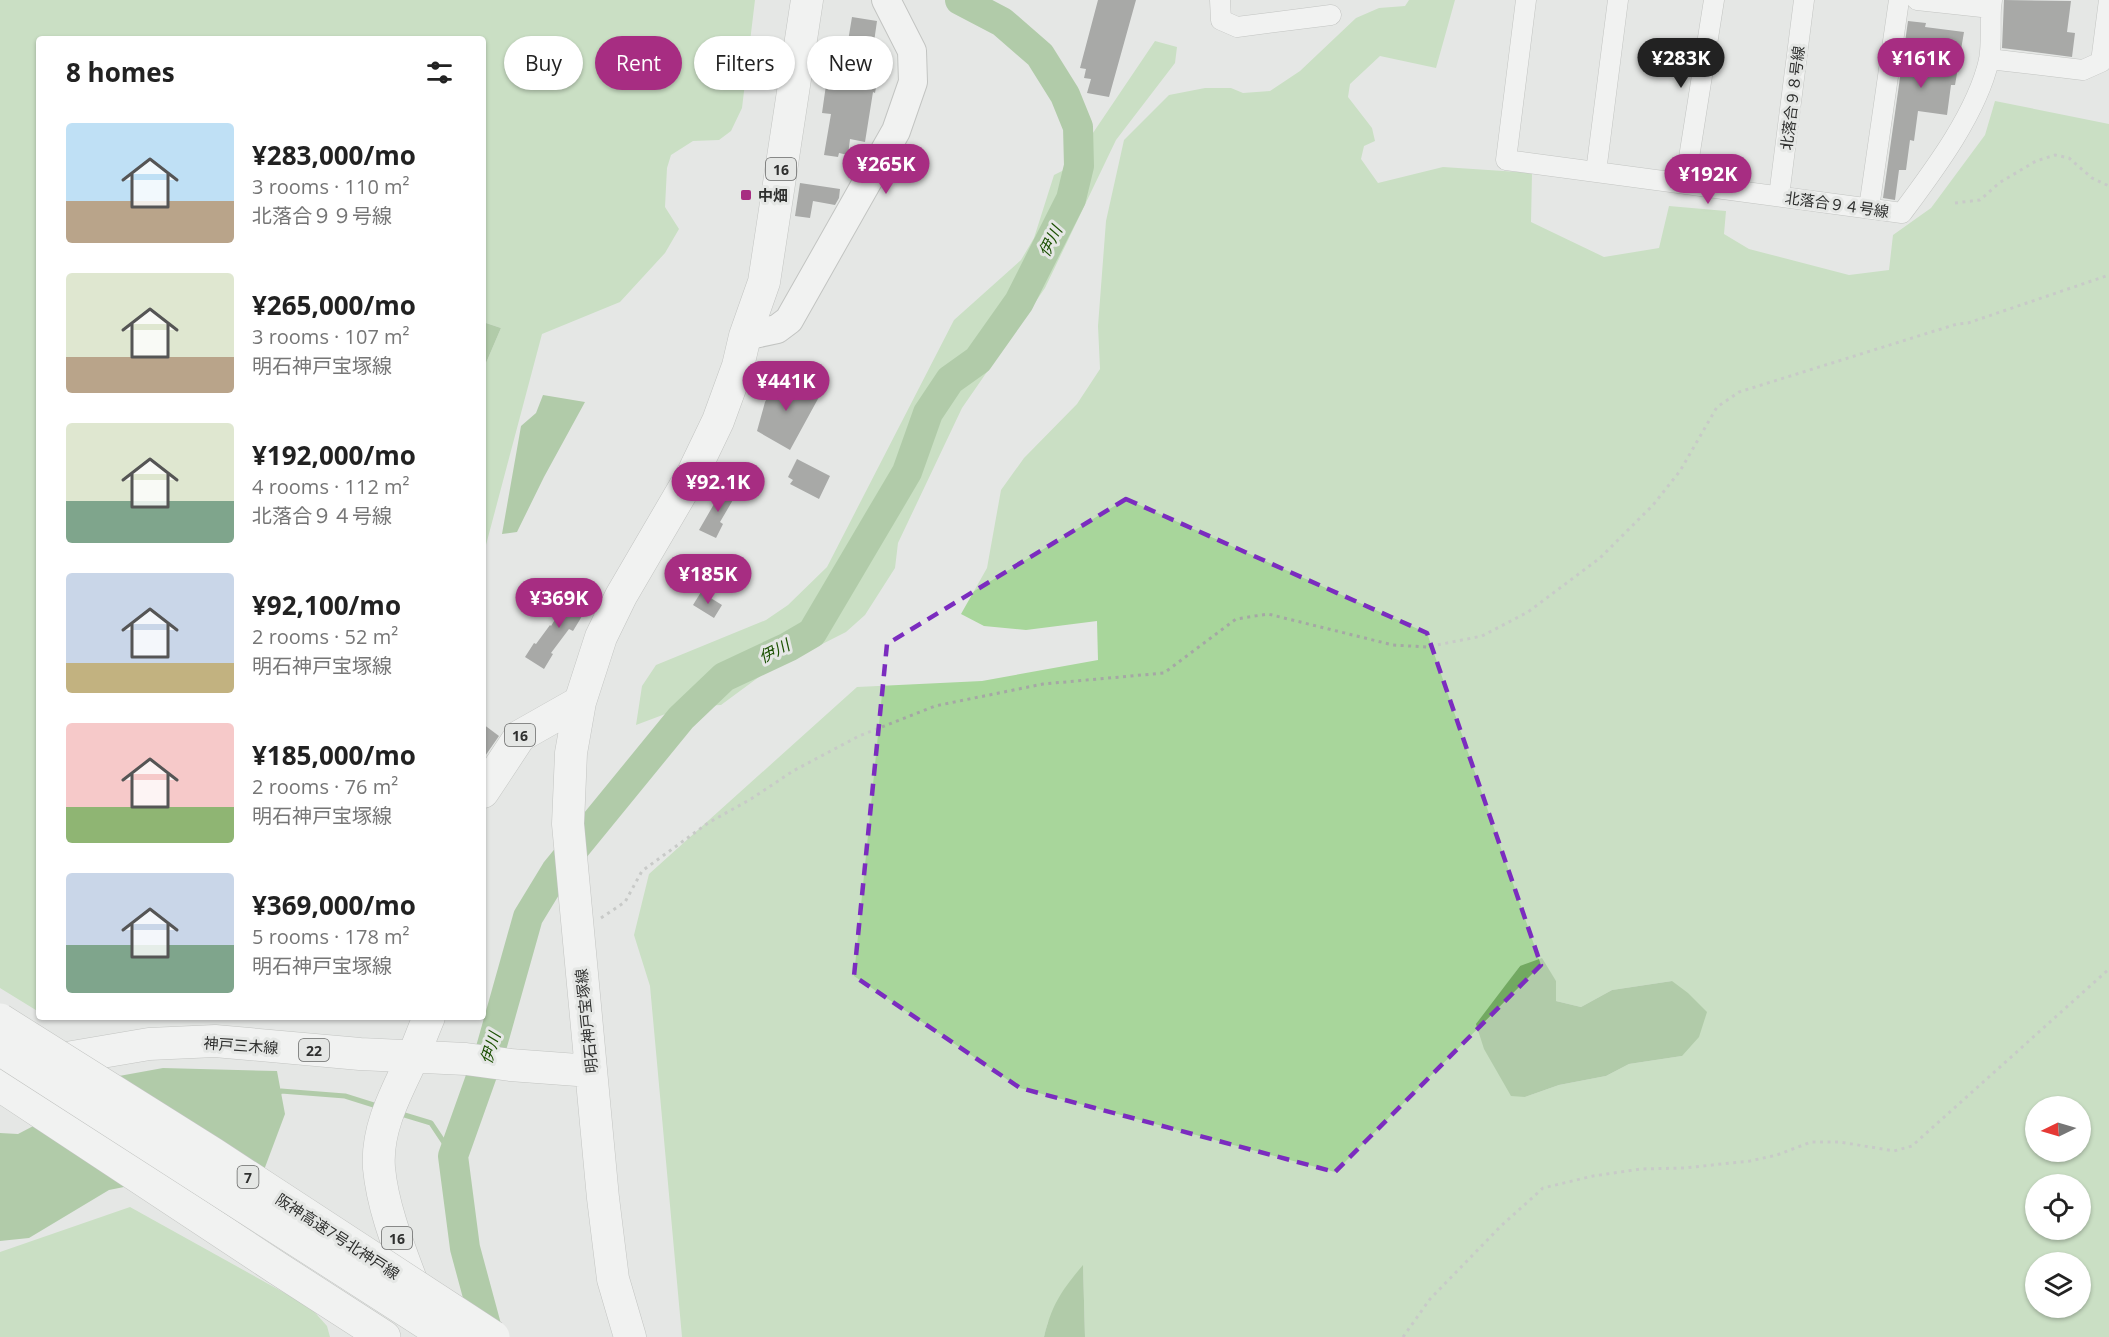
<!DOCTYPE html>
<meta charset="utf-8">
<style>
:root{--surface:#fff;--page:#f6f6f6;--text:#222;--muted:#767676;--accent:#a72d82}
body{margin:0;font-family:"Open Sans","Noto Sans JP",sans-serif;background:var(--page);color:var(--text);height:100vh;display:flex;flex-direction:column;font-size:22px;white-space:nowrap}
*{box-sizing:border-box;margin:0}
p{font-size:20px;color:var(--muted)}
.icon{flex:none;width:33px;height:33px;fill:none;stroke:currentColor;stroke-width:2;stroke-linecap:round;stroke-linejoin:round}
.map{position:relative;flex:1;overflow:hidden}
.drawer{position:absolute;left:36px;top:36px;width:450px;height:984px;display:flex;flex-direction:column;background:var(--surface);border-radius:6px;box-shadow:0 2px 4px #0004}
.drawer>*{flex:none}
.top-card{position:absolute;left:504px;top:36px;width:570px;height:54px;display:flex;gap:12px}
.needle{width:39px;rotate:265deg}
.controls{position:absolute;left:2025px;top:1096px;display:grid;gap:12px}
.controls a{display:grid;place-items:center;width:66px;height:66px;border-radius:50%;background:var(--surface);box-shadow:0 2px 4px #0004;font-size:30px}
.price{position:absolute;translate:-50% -51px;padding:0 14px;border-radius:21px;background:var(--accent);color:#fff;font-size:20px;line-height:39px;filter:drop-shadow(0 2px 3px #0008)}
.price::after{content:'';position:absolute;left:50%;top:36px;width:18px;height:14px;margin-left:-9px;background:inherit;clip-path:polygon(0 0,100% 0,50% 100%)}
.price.on{background:#222;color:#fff}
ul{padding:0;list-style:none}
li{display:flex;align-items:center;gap:18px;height:150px;padding:0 30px}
li span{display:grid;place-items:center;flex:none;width:168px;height:120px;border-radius:6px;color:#555}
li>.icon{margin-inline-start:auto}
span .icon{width:72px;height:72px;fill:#fffc;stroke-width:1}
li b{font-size:26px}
h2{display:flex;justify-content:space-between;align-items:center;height:72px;padding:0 30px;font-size:26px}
.pill{padding:0 21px;border-radius:27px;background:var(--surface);box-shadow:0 2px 4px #0004;font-size:21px;line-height:54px}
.pill.on{background:var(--accent);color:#fff}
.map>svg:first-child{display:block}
.green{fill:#a8d69b;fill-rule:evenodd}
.water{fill:#72a961}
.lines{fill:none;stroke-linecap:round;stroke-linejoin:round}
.stream{stroke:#72a961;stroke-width:5}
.river{stroke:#72a961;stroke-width:30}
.building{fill:#5d5e5c}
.street-casing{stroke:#989a97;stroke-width:21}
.secondary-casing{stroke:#989a97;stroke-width:30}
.primary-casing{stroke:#989a97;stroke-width:33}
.highway-casing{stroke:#989a97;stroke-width:34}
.path{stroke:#a5a7a5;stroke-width:3;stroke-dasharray:3 4.5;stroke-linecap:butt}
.street{stroke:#fff;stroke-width:20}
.secondary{stroke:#fff;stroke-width:28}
.primary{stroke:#fff;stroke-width:32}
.highway{stroke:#fff;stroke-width:33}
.highway-bridge-casing{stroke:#989a97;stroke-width:34;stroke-linecap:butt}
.highway-bridge{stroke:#fff;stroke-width:33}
.marked{fill:none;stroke:#7b2cbf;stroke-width:4.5;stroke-dasharray:12 8;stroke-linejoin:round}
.poi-dot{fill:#a72d82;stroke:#e5e7e5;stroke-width:2}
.labels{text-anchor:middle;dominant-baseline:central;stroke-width:6;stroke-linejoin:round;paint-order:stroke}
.shield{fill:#e5e7e5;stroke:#666766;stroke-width:1.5}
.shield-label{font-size:14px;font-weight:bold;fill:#2f302f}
.street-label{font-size:15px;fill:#2f302f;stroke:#e5e7e5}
.poi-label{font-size:15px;font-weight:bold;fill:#2f302f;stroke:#e5e7e5;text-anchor:start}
.water-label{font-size:16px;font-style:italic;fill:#1b5002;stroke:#e5e7e5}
</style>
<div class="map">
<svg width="2109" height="1337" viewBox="0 0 2109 1337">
<rect width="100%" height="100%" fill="#e5e7e5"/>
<path class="green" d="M0 0H755L742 108 731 131 719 140 693 141 671 155 667 168 665 207 679 229 665 253 620 302 542 334 486 545 483 550V370L501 328 483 322V39H39V1012L0 988Z
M1409 0H1455L1436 68 1380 56 1350 84 1348 97 1372 128 1375 141 1364 146 1361 159 1378 183 1443 167 1532 173 1531 222 1604 257 1659 248 1669 206 1726 211 1724 234 1749 249 1849 275 1889 270 1893 235 1931 208 1985 135 1995 101 2109 124V1337H1085L1083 1266 1048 1322 1044 1337H682L650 986 634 935 649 874 857 687 982 681 1098 660 1097 621 1026 630 984 626 961 614 987 568 1001 490 1024 458 1077 404 1100 369 1098 326 1106 221 1124 140 1169 95 1205 88H1231L1243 93 1270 91 1300 71 1356 18 1379 8 1405 6ZM1520 966 1556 981V1001L1581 1007 1612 990 1672 981 1682 1056 1629 1064 1606 1076 1559 1085 1525 1097 1507 984ZM2036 1107H2080V1152H2036ZM2036 1185H2080V1230H2036ZM2036 1263H2080V1308H2036Z
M1155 41 1177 47 1175 63 1116 140 1045 288 962 408 898 543 895 568 865 615 846 632 763 674 721 705 684 707 636 725 642 686 656 665 766 620 788 605 827 567 954 320 1021 260 1034 238 1054 175 1070 167Z
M130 1207 310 1307 327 1326 330 1337H0V1252Z"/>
<path class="water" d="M483 322 501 328 483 370Z
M543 395 585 402 544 477 517 532 502 534 521 426 536 413Z
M1542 958 1556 981V1001L1581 1007 1612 990 1672 981 1688 993 1707 1012 1699 1037 1682 1056 1629 1064 1606 1076 1559 1085 1525 1097 1511 1096 1484 1049 1476 1024 1520 966Z
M163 1068 277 1071 285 1114 261 1178 134 1185 109 1190 29 1238 0 1241V1133L18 1134 41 1122 75 1084Z
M1083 1265 1085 1337H1044C1052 1304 1062 1290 1083 1265Z"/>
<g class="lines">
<path class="stream" d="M276 1096 281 1091 345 1096 380 1107
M398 1113 431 1123 453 1156"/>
<path class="river" d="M489 1337 465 1248 453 1156 490 1052 528 917 556 871 681 718 724 677 788 647 812 633 907 472 928 413 950 380 978 360 1019 302 1071 199 1079 166 1078 127 1065 95 1040 55 1002 22 960 0"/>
</g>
<path class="building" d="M1098 0H1136L1109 97 1087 93 1091 79 1084 78 1086 69 1080 68Z
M2004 0 2071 1 2067 32 2075 33 2072 57 2002 48Z
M852 17 877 21 873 49 880 50 876 70 879 71 875 93 873 92 865 142 850 139 848 155 839 153 838 157 824 155 831 114 822 113 826 85 820 84 824 62 844 65Z
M1908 21 1926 23 1925 27 1964 32 1955 85H1951L1947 115 1918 111 1914 141 1910 140 1906 170H1899L1895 200 1883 198Z
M800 183 840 189 839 198 835 205 813 201 810 218 795 216Z
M780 375 819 397 790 450 757 431 765 402Z
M797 459 830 476 819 499 790 484 793 480 788 477Z
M725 485 737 493 720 522 723 524 716 538 699 530Z
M579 590 593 598 573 631 569 629 551 653 553 654 544 669 525 657 534 643 536 644 550 625 551 626 568 599 572 601Z
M701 592 722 605 714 618 693 605Z
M483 724 499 736 483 759Z"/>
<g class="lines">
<defs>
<path id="street" d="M1220 0 1221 20 1237 27 1331 15
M1526 0 1506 160 1902 213C1934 170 1977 113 1989 60 1992 44 1990 25 1991 8
M1917 0 1991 8 1992 0
M1989 59 2083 70 2101 62 2109 0
M1596 172 1618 0
M1685 183 1714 0
M1779 196 1804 0
M1869 208 1899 0"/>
<path id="secondary" d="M745 336 777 329 789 320 896 131 913 82 912 51 886 0"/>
<path id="primary" d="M483 792 520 736 580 702
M43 1062 149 1044 215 1041 360 1054 466 1059 510 1065 591 1071
M418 1299C403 1257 383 1212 379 1168 376 1129 396 1093 412 1059 418 1045 423 1031 429 1017
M630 1337 613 1279 603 1198 568 824 571 753 580 702 601 637 621 596 694 471 718 421 738 366 745 336 764 282 807 0"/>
<path id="highway" d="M0 1085 277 1268 384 1337"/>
</defs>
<use href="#street" class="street-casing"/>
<use href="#secondary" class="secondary-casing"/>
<use href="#primary" class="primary-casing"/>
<use href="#highway" class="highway-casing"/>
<path class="path" d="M1955 203 1980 200 1999 183 2036 161 2055 155 2069 158 2092 178 2109 186
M601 918 625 902 642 871 708 823 751 799 793 771 859 736 935 706 1043 684 1164 673 1236 619 1268 614 1393 645 1427 647 1482 636 1528 612 1600 558 1653 505 1680 471 1717 407 1739 392 1957 324 1968 323 2109 275
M1403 1337 1430 1299 1501 1226 1543 1188 1593 1176 1641 1169 1684 1168 1750 1161 1777 1155 1811 1142H1840L1894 1151 1912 1146 2109 969"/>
<use href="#street" class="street"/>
<use href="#secondary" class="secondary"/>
<use href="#primary" class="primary"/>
<use href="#highway" class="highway"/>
<defs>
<path id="highway-bridge" d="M0 1020 213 1154 493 1337
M0 1049 448 1337"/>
</defs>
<use href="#highway-bridge" class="highway-bridge-casing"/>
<use href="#highway-bridge" class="highway-bridge"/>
</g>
<path d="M0 0H2109V1337H0ZM1126 499 1427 633 1541 965 1335 1172 1020 1088 854 976 887 644Z" fill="#e5e7e5" fill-opacity=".55" fill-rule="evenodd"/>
<path class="marked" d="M1126 499 1427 633 1541 965 1335 1172 1020 1088 854 976 887 644Z"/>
<rect class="poi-dot" x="740" y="189" width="12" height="12" rx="3"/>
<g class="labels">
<g class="shield">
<rect x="766" y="158" width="30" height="22" rx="4.5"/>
<rect x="505" y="724" width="30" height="22" rx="4.5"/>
<rect x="299" y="1039" width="30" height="22" rx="4.5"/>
<rect x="237.5" y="1166" width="21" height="22" rx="4.5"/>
<rect x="382" y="1227" width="30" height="22" rx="4.5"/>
</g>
<g class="shield-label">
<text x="781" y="169">16</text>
<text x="520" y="735">16</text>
<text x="314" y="1050">22</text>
<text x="248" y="1177">7</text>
<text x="397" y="1238">16</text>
</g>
<g class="street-label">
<text transform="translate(1792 98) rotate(-83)">北落合９８号線</text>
<text transform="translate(1837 204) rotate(8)">北落合９４号線</text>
<text transform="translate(586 1021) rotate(-96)">明石神戸宝塚線</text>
<text transform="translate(241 1045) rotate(4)">神戸三木線</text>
<text transform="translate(338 1236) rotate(33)">阪神高速7号北神戸線</text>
</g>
<g class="poi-label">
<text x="758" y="195">中畑</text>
</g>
<g class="water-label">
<text transform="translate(1050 241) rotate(-63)">伊川</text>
<text transform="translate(774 651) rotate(-27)">伊川</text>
<text transform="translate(490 1048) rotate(-73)">伊川</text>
</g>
</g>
</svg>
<div class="controls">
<a><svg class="needle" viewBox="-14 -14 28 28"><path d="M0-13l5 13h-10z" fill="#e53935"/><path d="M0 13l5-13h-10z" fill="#767676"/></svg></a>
<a><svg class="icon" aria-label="locate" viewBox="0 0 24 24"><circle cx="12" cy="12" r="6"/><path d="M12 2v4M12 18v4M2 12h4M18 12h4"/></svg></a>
<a><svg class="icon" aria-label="layers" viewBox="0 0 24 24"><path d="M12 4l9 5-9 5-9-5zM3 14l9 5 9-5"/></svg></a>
</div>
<b class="price on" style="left:1681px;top:89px">¥283K</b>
<b class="price" style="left:1921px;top:89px">¥161K</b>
<b class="price" style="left:886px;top:195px">¥265K</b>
<b class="price" style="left:1708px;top:205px">¥192K</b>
<b class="price" style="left:786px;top:412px">¥441K</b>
<b class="price" style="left:718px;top:513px">¥92.1K</b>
<b class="price" style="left:708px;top:605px">¥185K</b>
<b class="price" style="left:559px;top:629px">¥369K</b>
<div class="top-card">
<a class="pill">Buy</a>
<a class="pill on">Rent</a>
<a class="pill">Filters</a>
<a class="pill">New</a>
</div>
<section class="drawer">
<h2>8 homes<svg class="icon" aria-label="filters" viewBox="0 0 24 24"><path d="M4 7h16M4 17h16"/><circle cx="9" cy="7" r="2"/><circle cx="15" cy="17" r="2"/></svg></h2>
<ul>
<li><span style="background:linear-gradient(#bfe0f5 65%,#b9a48a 0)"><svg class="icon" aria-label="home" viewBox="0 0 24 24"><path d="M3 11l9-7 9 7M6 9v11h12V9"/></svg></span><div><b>¥283,000/mo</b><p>3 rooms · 110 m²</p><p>北落合９９号線</p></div></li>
<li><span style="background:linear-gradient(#dfe7d0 70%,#b9a48a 0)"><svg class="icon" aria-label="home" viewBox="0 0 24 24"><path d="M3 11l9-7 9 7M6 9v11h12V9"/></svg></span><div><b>¥265,000/mo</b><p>3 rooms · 107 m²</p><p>明石神戸宝塚線</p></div></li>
<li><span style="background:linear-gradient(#dfe7d0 65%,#7fa58c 0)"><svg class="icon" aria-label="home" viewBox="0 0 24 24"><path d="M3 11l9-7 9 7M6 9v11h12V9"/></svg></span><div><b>¥192,000/mo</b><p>4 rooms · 112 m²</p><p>北落合９４号線</p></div></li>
<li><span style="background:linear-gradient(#c9d6e8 75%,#c2b280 0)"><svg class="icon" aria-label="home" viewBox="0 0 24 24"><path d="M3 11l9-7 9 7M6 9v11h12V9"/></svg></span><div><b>¥92,100/mo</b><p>2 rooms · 52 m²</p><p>明石神戸宝塚線</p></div></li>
<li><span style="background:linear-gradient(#f6c9c9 70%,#8fb573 0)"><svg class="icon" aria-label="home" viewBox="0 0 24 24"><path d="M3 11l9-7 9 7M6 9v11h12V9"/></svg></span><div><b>¥185,000/mo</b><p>2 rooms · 76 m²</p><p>明石神戸宝塚線</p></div></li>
<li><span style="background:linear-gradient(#c9d6e8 60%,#7fa58c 0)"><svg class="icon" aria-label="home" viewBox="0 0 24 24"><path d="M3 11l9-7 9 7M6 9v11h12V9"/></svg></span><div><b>¥369,000/mo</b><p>5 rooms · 178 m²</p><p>明石神戸宝塚線</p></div></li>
</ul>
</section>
</div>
